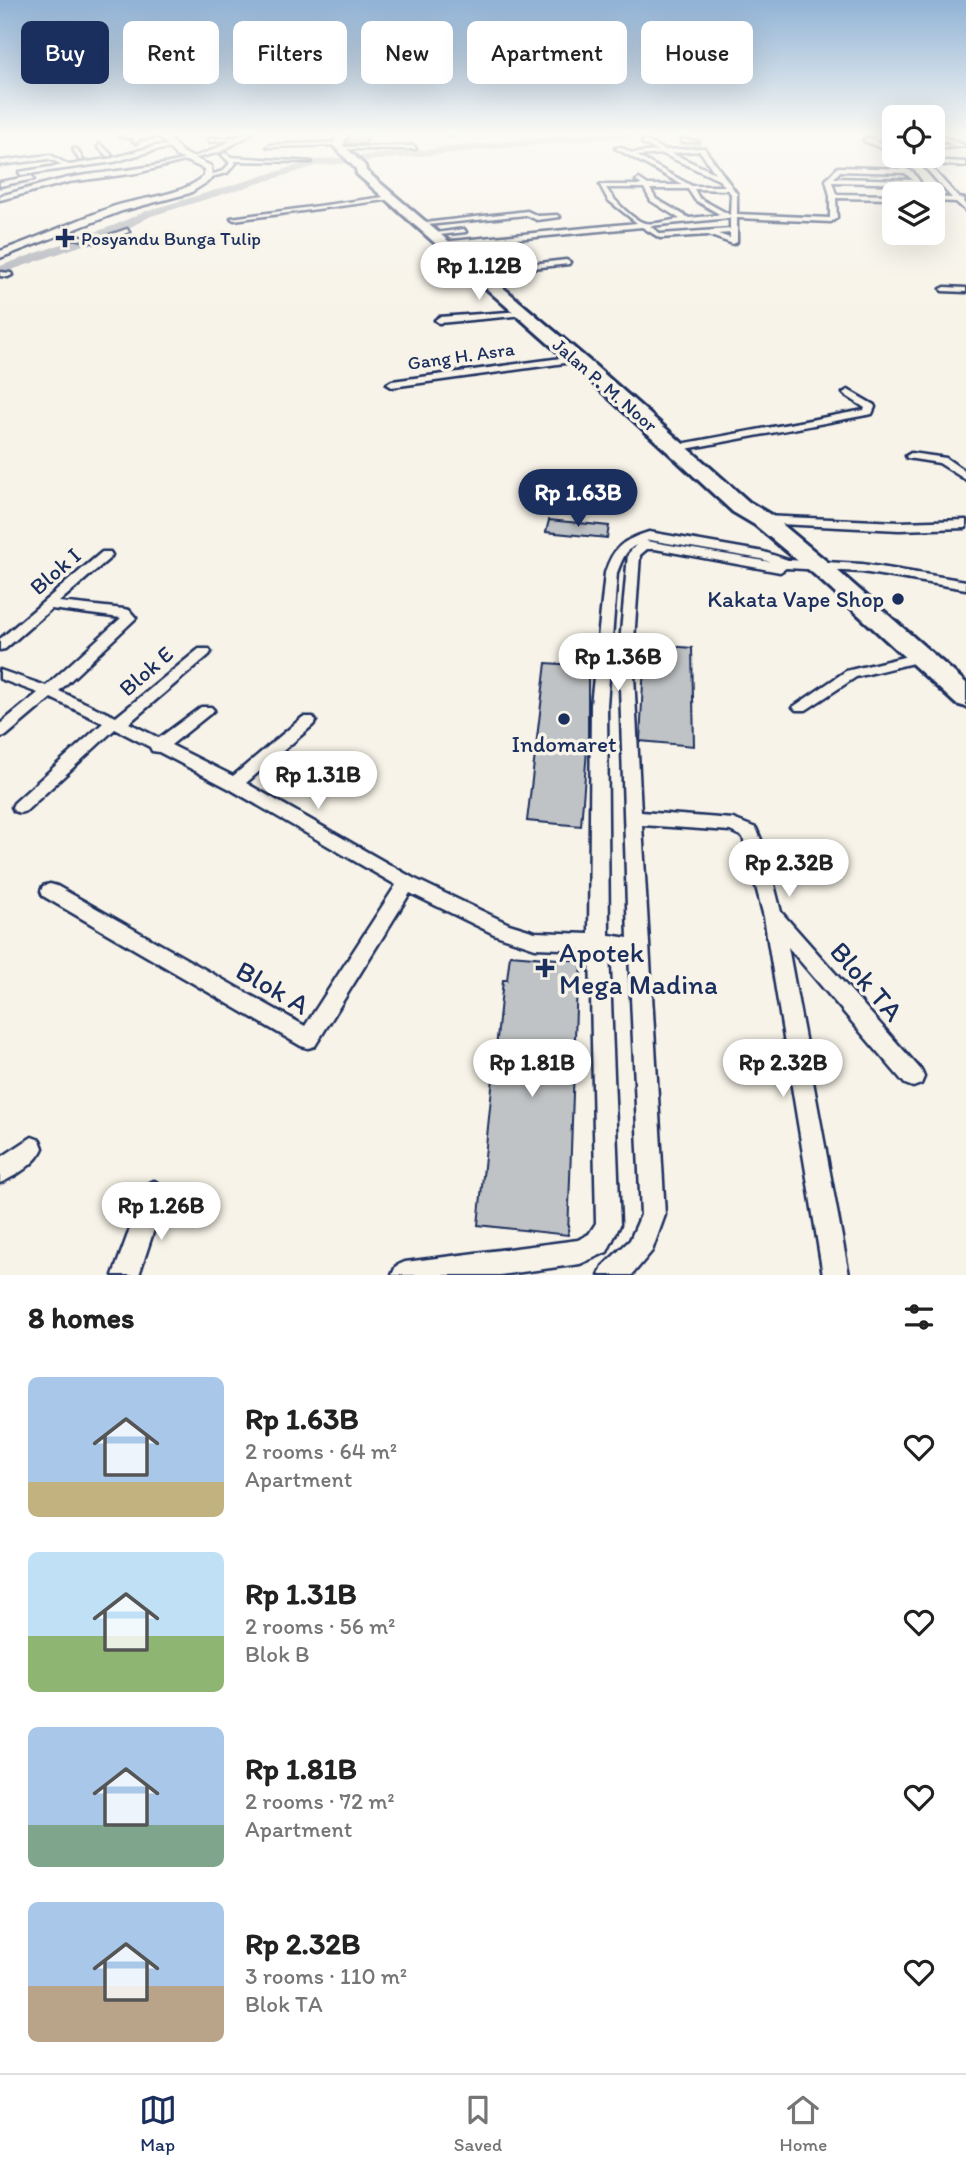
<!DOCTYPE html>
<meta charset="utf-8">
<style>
:root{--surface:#fff;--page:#f6f6f6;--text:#222;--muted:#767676;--line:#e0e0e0;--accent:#1b2f5e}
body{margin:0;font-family:Itim,sans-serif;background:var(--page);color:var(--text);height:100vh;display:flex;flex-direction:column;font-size:26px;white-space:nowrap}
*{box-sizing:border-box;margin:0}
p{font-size:23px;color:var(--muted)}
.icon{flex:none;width:38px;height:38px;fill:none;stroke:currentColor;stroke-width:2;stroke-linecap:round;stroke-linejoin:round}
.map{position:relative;height:1275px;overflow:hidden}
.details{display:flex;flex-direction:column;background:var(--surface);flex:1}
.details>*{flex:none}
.hud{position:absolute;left:21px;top:21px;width:924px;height:63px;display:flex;gap:14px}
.buttons{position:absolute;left:882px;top:105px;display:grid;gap:14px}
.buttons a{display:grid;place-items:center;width:63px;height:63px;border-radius:10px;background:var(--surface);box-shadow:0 7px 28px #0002;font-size:35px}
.price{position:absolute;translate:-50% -60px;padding:0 16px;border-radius:24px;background:#fff;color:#222;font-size:23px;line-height:46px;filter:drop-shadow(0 2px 4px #0008)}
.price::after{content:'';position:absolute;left:50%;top:42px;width:21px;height:16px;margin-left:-10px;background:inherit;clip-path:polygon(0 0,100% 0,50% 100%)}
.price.selected{background:var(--accent);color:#fff}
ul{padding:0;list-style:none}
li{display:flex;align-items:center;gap:21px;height:175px;padding:0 28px}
li span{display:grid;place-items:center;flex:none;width:196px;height:140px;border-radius:10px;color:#555}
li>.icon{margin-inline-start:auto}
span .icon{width:84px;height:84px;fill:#fffc;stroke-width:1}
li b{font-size:30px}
h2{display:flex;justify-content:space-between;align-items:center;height:84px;padding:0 28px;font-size:30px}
.tag{padding:0 24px;border-radius:10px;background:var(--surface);box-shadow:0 7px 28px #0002;font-size:24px;line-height:63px}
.tag.selected{background:var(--accent);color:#fff}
.tab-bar{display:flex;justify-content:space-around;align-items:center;height:98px;border-top:2px solid var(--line);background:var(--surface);font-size:19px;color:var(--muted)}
.tab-bar a{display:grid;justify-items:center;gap:4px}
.tab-bar .selected{color:var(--accent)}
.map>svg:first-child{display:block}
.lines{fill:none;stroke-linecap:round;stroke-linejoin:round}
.river{fill:#acb0b9;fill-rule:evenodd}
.building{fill:#c0c3c5;stroke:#1b2f5e;stroke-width:2}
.street-casing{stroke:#1b2f5e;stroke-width:5}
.secondary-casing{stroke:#1b2f5e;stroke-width:5}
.highway-casing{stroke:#1b2f5e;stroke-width:6}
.street{fill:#f7f3e8;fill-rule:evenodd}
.secondary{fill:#f7f3e8;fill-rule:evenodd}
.highway{fill:#f7f3e8;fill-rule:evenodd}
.poi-dot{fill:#1b2f5e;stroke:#f7f3e8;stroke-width:2.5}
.labels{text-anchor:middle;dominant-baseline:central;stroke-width:7;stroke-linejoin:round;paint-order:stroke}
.far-poi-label{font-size:19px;fill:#1b2f5e;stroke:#f7f3e8;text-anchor:start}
.far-street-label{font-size:19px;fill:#1b2f5e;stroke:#f7f3e8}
.street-label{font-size:23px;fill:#1b2f5e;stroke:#f7f3e8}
.poi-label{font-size:23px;fill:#1b2f5e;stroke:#f7f3e8;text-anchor:end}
.near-poi-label{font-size:28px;fill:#1b2f5e;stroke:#f7f3e8;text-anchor:start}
.near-street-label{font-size:28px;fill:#1b2f5e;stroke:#f7f3e8}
</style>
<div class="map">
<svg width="966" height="1275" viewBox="0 0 966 1275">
<rect width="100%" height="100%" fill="#f7f3e8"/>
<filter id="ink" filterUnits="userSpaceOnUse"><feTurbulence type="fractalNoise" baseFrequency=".0143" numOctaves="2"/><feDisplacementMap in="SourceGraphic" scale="14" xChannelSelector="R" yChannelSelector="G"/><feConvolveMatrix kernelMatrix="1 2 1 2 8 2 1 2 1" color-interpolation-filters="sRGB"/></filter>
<g filter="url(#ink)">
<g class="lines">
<path class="river" d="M595 133H709L704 136 595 139 316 166 151 216 123 231 0 274V266L115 225 143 212 315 160Z"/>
</g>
<path class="building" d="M351 133H370L365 144H346Z
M549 520 609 526 607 538 546 532Z
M645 644 692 648 694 746 640 741Z
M546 663 588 666V737L581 826 527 821Z
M510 955 582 961 581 981H577L568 1235 478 1225 503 980H507Z"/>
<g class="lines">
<defs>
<path id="street" d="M163 133 165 136 140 139 136 143 133 141 135 139 119 136Z
M246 133H253L220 152 137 173 69 182 0 200V196C23 190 45 183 68 178 118 169 189 168 231 140L210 142 208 139 236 137Z
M447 133H452L454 135 449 136Z
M865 133H872L885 138V140L874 141 894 149V153L864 141V139L876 138Z
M933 133 964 145 965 146 933 149V145H954L933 136Z
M683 139 699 142H681Z
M644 140 665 150 704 148 737 194V214L830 218V196L826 180 838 167 906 169 913 172 920 182 917 184 832 182 836 194 894 195V199L836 198 837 218 831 222 737 218V242L733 244 708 235 660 238 642 227 442 246 438 244 442 242 637 223 608 200 600 185H642L636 181 639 179 648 185H683L615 148 620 147 632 153 658 151 642 143ZM700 151 715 173 671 153ZM663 154 719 180 725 186H692L637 156ZM840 171 905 173 913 180 834 178ZM606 188H644L651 201 680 219C670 220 655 225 645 223 632 220 613 199 606 188ZM650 189H688L695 200 721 215 689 218 656 199ZM694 189 728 190 731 194 730 215 699 198ZM730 218V229L661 234 650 226ZM730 233V238L718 234Z
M340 142 338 145 267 147 270 145Z
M100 144 111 154V156H107L98 147Z
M173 145 175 148 155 150 114 162 21 175 19 172 63 165 49 159 0 165V161L50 155 69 165 113 158 155 146Z
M414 146 416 149H339L342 147Z
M73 149H77L83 160H79Z
M225 153 231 157 312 162 234 161 236 163 227 173 207 178V176L223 171 230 163 222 155Z
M908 156H915L924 160 966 162V166L928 164 959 198 965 199 963 202 966 205V211L956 202 933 201V197L952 198 921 163Z
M32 176 34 179 0 186V182Z
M391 196 393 199 234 220 231 218Z
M527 211 538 216 557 215 560 217 537 220 526 215 427 225 424 223Z
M127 229 129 232 99 243 53 234 56 232 98 239Z
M464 229 466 232 439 235 436 233Z
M566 260 570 262 569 264 514 270 500 267 479 269 475 267 500 263 514 266Z
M0 272 11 273 12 275 8 277 0 276Z
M945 287 966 288V292L942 291 941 289Z
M522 311 526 313 525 315 439 323 435 320 439 317Z
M576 356 581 359 579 361 392 387 387 384 392 381Z
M848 390 874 405 875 407 872 414 686 449 681 446 686 443 864 410 865 408 845 395 843 393Z
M911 453 946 458 966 472V480L939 463 907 458 906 456Z
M763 516 899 522 966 520V528L899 530 759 523V517Z
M649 532 764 552 788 560 862 564 966 581V589L862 572 786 568 780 572 655 549H647L640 555 633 655 641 812 733 819 756 828 765 849 781 912 921 1070 924 1077 921 1084 913 1087 905 1084 788 947 849 1275H823L764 917 743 837 730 831 642 825 665 1215 652 1251 632 1275H599L603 1266 630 1240 641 1215 629 954 609 951 620 1225 607 1252 580 1264 500 1275H392L396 1266 405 1262 578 1240 589 1234 596 1223 590 950 535 948 496 935 410 893 315 1046 308 1048 301 1046 43 896 41 891 43 886 50 884 57 886 305 1026 396 885 228 788 159 752 152 751 150 747 115 729 26 811 20 813 14 811 12 807 14 803 103 723 51 698 6 736 0 737V724L38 693 0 679V670L46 686 121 618 51 609 5 649 0 650V639L102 552H110L112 555 110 558 59 602 124 609 129 610 136 618 59 691 116 717 199 649H209L211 652 209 655 129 723 159 738 201 707H211L214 710 211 713 171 745 233 776 303 717H313L316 721 313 725 246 783 413 878 509 924 535 932 589 934 591 705 605 573C613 547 623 540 649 532ZM650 540 761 559 770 562 646 541ZM636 545 628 554 619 655 628 938 609 935 607 705 617 573C621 562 625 550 636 545Z
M920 653 925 654 927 657 925 660 856 677 806 710H796L793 707 846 671Z
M32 1137 40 1140 43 1148C37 1163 15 1177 0 1183V1158Z
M154 1181 162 1185 166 1193 139 1275H113L146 1185Z"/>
<path id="secondary" d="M162 133H170L167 136 182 152 211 166 212 179 190 193 122 211 0 258V251C38 238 74 221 112 207 141 197 181 197 204 176V169L176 156 159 136Z"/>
<path id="highway" d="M338 133H348L343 145 365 166 366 171 594 365 749 502 771 515 831 565 966 683V707L956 704 815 575 755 525 733 512 582 373 357 174 356 169 333 145Z"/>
</defs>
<use href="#street" class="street-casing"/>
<use href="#secondary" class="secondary-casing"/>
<use href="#highway" class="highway-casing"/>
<use href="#street" class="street"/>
<use href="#secondary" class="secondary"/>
<use href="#highway" class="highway"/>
</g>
</g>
<linearGradient id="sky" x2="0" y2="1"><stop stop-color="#90b2d5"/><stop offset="0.43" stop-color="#fbfaf5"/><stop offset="1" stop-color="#fbfaf5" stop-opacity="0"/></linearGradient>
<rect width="966" height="311" fill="url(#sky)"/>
<g class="poi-dot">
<path d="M61.5 227.5h7v7h7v7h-7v7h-7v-7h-7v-7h7z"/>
<circle cx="898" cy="599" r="7"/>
<circle cx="564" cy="719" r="7"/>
<path d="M541.5 957.5h7v7h7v7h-7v7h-7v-7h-7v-7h7z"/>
</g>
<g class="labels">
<g class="far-poi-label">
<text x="81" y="238">Posyandu Bunga Tulip</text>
</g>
<g class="far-street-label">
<text transform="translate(461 356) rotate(-8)">Gang H. Asra</text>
<text transform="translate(605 385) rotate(41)">Jalan P. M. Noor</text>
</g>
<g class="street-label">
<text transform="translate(55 571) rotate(-41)">Blok I</text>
<text transform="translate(146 671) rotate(-41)">Blok E</text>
</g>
<g class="poi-label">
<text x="884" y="599">Kakata Vape Shop</text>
<text x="564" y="744" text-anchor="middle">Indomaret</text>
</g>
<g class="near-poi-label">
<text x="559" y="952">Apotek<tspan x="559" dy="32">Mega Madina</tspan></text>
</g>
<g class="near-street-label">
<text transform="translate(867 981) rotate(49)">Blok TA</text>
<text transform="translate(273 987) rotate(30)">Blok A</text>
</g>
</g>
</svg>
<div class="buttons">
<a><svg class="icon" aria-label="locate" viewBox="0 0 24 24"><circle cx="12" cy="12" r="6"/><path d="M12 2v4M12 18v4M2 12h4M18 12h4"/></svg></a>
<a><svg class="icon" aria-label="layers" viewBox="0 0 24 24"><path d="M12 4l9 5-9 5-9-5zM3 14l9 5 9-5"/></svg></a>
</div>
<b class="price" style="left:479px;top:302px">Rp 1.12B</b>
<b class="price selected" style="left:578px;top:529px">Rp 1.63B</b>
<b class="price" style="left:618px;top:693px">Rp 1.36B</b>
<b class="price" style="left:318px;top:811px">Rp 1.31B</b>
<b class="price" style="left:789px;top:899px">Rp 2.32B</b>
<b class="price" style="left:532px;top:1099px">Rp 1.81B</b>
<b class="price" style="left:783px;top:1099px">Rp 2.32B</b>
<b class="price" style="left:161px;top:1242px">Rp 1.26B</b>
<div class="hud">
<a class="tag selected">Buy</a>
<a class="tag">Rent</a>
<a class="tag">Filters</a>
<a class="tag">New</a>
<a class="tag">Apartment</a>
<a class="tag">House</a>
</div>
</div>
<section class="details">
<h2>8 homes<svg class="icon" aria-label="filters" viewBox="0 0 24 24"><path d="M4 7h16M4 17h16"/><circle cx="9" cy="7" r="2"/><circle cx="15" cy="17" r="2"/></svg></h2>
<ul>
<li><span style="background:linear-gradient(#a9c7e8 75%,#c2b280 0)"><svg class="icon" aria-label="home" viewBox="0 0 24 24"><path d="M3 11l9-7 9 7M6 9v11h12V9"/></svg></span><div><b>Rp 1.63B</b><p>2 rooms · 64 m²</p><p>Apartment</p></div><svg class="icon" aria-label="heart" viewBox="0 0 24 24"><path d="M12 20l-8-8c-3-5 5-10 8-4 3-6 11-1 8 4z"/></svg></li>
<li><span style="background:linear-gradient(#bfe0f5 60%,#8fb573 0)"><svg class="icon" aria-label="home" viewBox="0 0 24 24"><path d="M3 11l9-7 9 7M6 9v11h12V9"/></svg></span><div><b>Rp 1.31B</b><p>2 rooms · 56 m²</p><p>Blok B</p></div><svg class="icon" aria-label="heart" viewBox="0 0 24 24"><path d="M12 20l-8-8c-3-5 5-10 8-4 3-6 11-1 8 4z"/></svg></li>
<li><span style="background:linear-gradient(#a9c7e8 70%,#7fa58c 0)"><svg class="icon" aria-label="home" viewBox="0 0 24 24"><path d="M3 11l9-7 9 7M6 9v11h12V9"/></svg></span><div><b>Rp 1.81B</b><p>2 rooms · 72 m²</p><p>Apartment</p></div><svg class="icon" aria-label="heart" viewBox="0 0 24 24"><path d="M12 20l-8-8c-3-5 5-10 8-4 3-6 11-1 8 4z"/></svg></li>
<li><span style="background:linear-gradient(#a9c7e8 60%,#b9a48a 0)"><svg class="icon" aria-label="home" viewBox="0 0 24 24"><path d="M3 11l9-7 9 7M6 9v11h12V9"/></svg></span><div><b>Rp 2.32B</b><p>3 rooms · 110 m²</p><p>Blok TA</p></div><svg class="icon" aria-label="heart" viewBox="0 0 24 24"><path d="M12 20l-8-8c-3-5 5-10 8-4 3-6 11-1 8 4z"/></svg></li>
</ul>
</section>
<nav class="tab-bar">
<a class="selected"><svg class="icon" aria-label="map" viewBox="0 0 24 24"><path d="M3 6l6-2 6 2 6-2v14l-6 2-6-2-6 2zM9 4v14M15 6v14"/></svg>Map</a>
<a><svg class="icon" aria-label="saved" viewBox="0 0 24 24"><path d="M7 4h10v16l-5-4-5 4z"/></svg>Saved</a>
<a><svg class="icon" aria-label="home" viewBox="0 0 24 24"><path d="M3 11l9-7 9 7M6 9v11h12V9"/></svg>Home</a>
</nav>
